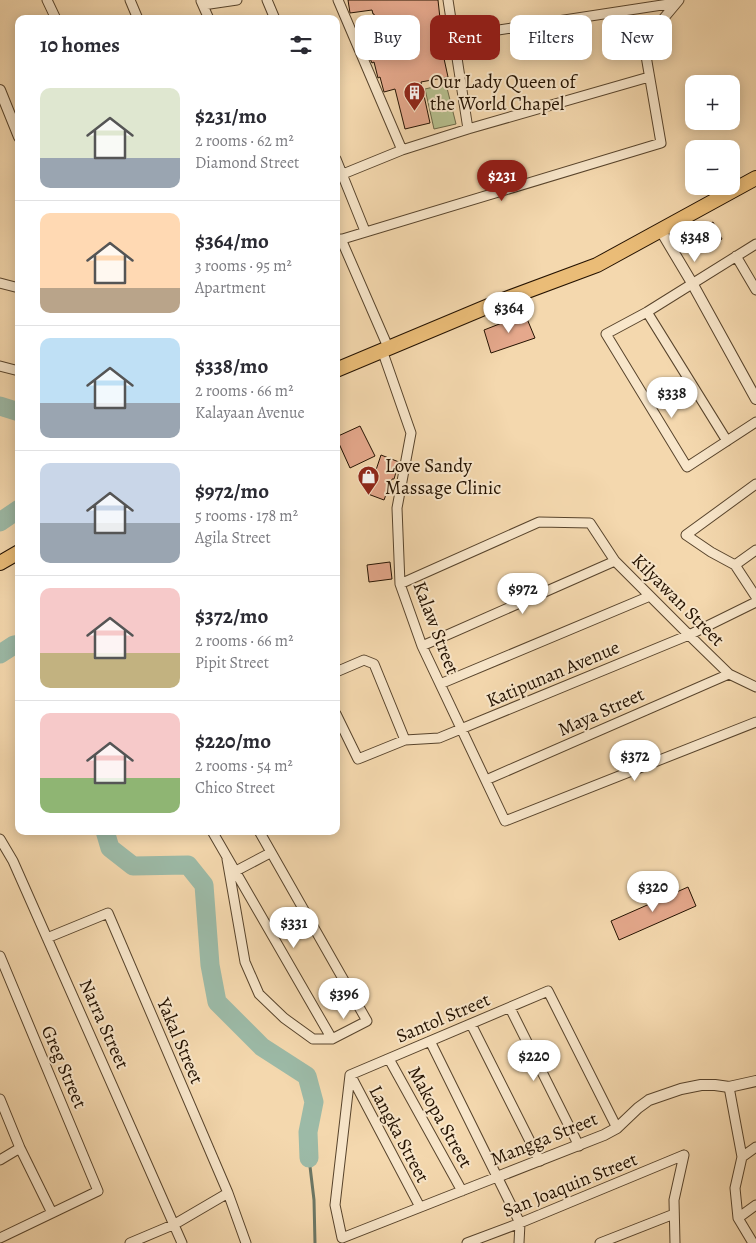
<!DOCTYPE html>
<meta charset="utf-8">
<style>
:root{--surface:#fff;--page:#f2f2f3;--text:#2b2b33;--muted:#7c7c81;--line:#e1e1e2;--accent:#8f2418}
body{margin:0;font-family:Alegreya,serif;background:var(--page);color:var(--text);height:100vh;display:flex;flex-direction:column;font-size:19px;white-space:nowrap}
*{box-sizing:border-box;margin:0}
p{font-size:16px;color:var(--muted)}
.icon{flex:none;width:28px;height:28px;fill:none;stroke:currentColor;stroke-width:2;stroke-linecap:round;stroke-linejoin:round}
.map{position:relative;flex:1;overflow:hidden}
.panel{position:absolute;left:15px;top:15px;width:325px;height:820px;display:flex;flex-direction:column;background:var(--surface);border-radius:10px;box-shadow:0 2px 12px #0003}
.panel>*{flex:none}
.hud{position:absolute;left:355px;top:15px;width:325px;height:45px;display:flex;gap:10px}
.controls{position:absolute;left:685px;top:75px;display:grid;gap:10px}
.controls a{display:grid;place-items:center;width:55px;height:55px;border-radius:10px;background:var(--surface);box-shadow:0 2px 12px #0003;font-size:25px}
.price{position:absolute;translate:-50% -42px;padding:0 11px;border-radius:18px;background:#fff;color:#222;font-size:16px;line-height:32px;filter:drop-shadow(0 1px 2px #0008)}
.price::after{content:'';position:absolute;left:50%;top:30px;width:15px;height:11px;margin-left:-8px;background:inherit;clip-path:polygon(0 0,100% 0,50% 100%)}
.price.on{background:var(--accent);color:#fff}
ul{padding:0;list-style:none}
li{display:flex;align-items:center;gap:15px;height:125px;padding:0 25px}
li+li{border-top:1px solid var(--line)}
li span{display:grid;place-items:center;flex:none;width:140px;height:100px;border-radius:10px;color:#555}
li>.icon{margin-inline-start:auto}
span .icon{width:60px;height:60px;fill:#fffc;stroke-width:1}
li b{font-size:21px}
h2{display:flex;justify-content:space-between;align-items:center;height:60px;padding:0 25px;font-size:21px}
.chip{padding:0 18px;border-radius:10px;background:var(--surface);box-shadow:0 2px 12px #0003;font-size:18px;line-height:45px}
.chip.on{background:var(--accent);color:#fff}
.map>svg:first-child{display:block}
.green{fill:#b6c08f;stroke:#6d6948}
.lines{fill:none;stroke-linecap:round;stroke-linejoin:round}
.stream{stroke:#6c7765;stroke-width:3}
.river{stroke:#9cbaa7;stroke-width:19}
.building{fill:#e5a88c;stroke:#241201}
.minor-casing{stroke:#58442c;stroke-width:11}
.tertiary-casing{stroke:#58442c;stroke-width:12}
.primary-casing{stroke:#241201;stroke-width:16}
.minor{stroke:#f8e6ca;stroke-width:9}
.tertiary{stroke:#f8e6ca;stroke-width:10}
.primary{stroke:#eabc77;stroke-width:14}
.labels{text-anchor:middle;dominant-baseline:central;stroke-width:4;stroke-linejoin:round;paint-order:stroke}
.poi-label{font-size:19px;fill:#241201;stroke:#f8e6ca;text-anchor:start}
.street-label{font-size:19px;fill:#241201;stroke:#f8e6ca}
</style>
<div class="map">
<svg width="756" height="1243" viewBox="0 0 756 1243">
<rect width="100%" height="100%" fill="#f4d8ae"/>
<filter id="stains"><feTurbulence type="fractalNoise" baseFrequency=".004" numOctaves="4"/><feColorMatrix values="0 0 0 0 .2 0 0 0 0 .09 0 0 0 0 .02 0 0 0 .5 -.17"/></filter>
<radialGradient id="worn" r=".72"><stop offset=".6" stop-color="#630" stop-opacity="0"/><stop offset="1" stop-color="#630" stop-opacity=".3"/></radialGradient>
<path class="green" d="M446 84 456 124 434 129 425 89Z"/>
<g class="lines">
<path class="stream" d="M309 1158 314 1200 315 1243"/>
<path class="river" d="M0 406 19 412
M0 522 19 509
M0 654 14 645 19 644
M105 831 110 848 133 866 188 865 204 885 210 965 217 1002 262 1047 307 1076 314 1102 308 1132 309 1158"/>
</g>
<path class="building" d="M348 0H438L442 37H444L445 54H443L448 77 421 82 430 123 405 129 395 89 384 92 380 77 378 78 374 62 372 63 367 52 381 47 374 14H373L372 10 350 13Z
M713 222 722 239 694 255 685 238Z
M525 314 535 338 491 353 484 330Z
M360 426 375 456 350 468 336 437Z
M381 455 399 462 394 479H392L384 500 368 494Z
M390 562 392 579 369 582 367 565Z
M688 887 696 906 619 940 611 921Z"/>
<g class="lines">
<defs>
<path id="minor" d="M47 0 56 19
M130 0 138 19
M267 0 275 19
M338 0 402 150
M448 0 468 129
M201 1 209 19
M203 5 237 0
M453 37 675 3
M336 159 365 231
M343 174 402 150 468 129 649 77
M341 239 388 347
M336 241 661 143 645 50 653 31 679 0
M756 244 647 312 606 334 687 467 756 422
M736 256 756 290
M0 283 19 288
M647 312 727 441
M382 350 411 433 397 508 400 584 422 646 505 821 756 722
M0 366 19 371
M756 484 686 535 711 552 735 565 756 597
M735 565 756 550
M400 584 539 522 590 523 615 561 689 635 729 674 756 687
M422 646 615 561
M336 672 364 660 374 664 405 740
M440 684 650 596
M336 714 358 759 405 740 439 738 689 635 756 602
M486 780 729 674
M212 831 332 1039
M0 839 13 861 182 1243
M227 859 245 962 259 994 284 1018 313 1039H332L367 1021 259 831
M234 872 270 853
M47 938 108 913 228 1193 246 1243
M0 956 98 1191 0 1238
M510 1008 579 1146
M471 1024 540 1161
M430 1041 520 1223 519 1243
M389 1059 462 1191
M350 1075 548 991 617 1128
M350 1075 335 1205 342 1238 497 1177
M351 1076 420 1207
M729 1087 742 1157 735 1188 738 1218 753 1243
M0 1099 20 1148 52 1213
M742 1157 756 1147
M0 1160 20 1148
M738 1218 756 1205
M130 1243 175 1224 228 1193
M467 1243 520 1223 684 1155
M600 1243 674 1214
M675 1243 674 1200 684 1155"/>
<path id="tertiary" d="M0 90 19 137
M661 231 692 283 756 399
M497 1177 604 1135 617 1128 638 1108 649 1100 681 1089 701 1085H715L729 1087 756 1081"/>
<path id="primary" d="M336 370 503 300 597 265 756 178
M0 563 19 552"/>
</defs>
<use href="#minor" class="minor-casing"/>
<use href="#tertiary" class="tertiary-casing"/>
<use href="#primary" class="primary-casing"/>
<use href="#minor" class="minor"/>
<use href="#tertiary" class="tertiary"/>
<use href="#primary" class="primary"/>
</g>
<defs>
<symbol id="building-pin" viewBox="-11 -11 22 30"><path d="M0 17L-7.5 6A9.5 9.5 0 1 1 7.5 6Z" fill="#8f2418" stroke="#f8e6ca"/><path d="M-4-6H4V6H1V3H-1V6H-4ZM-2.5-4.3h1.7v1.8h-1.7ZM.8-4.3h1.7v1.8H.8ZM-2.5-1h1.7V.8h-1.7ZM.8-1h1.7V.8H.8Z" fill="#fff"/></symbol>
<symbol id="shop-pin" viewBox="-11 -11 22 30"><path d="M0 17L-7.5 6A9.5 9.5 0 1 1 7.5 6Z" fill="#8f2418" stroke="#f8e6ca"/><path d="M-5-2.5h2.3a2.7 3.5 0 0 1 5.4 0H5L5.5 6h-11ZM-1.5-2.5h3a1.5 2.3 0 0 0-3 0Z" fill="#fff"/></symbol>
</defs>
<g fill-rule="evenodd">
<use href="#building-pin" x="402" y="80" width="25" height="34"/>
<use href="#shop-pin" x="356" y="464" width="25" height="34"/>
</g>
<g class="labels">
<g class="poi-label">
<text x="430" y="82">Our Lady Queen of<tspan x="430" dy="22">the World Chapel</tspan></text>
<text x="385" y="466">Love Sandy<tspan x="385" dy="22">Massage Clinic</tspan></text>
</g>
<g class="street-label">
<text transform="translate(678 600) rotate(45)">Kilyawan Street</text>
<text transform="translate(436 628) rotate(69)">Kalaw Street</text>
<text transform="translate(553 674) rotate(-23)">Katipunan Avenue</text>
<text transform="translate(601 712) rotate(-24)">Maya Street</text>
<text transform="translate(443 1018) rotate(-23)">Santol Street</text>
<text transform="translate(104 1024) rotate(66)">Narra Street</text>
<text transform="translate(180 1041) rotate(67)">Yakal Street</text>
<text transform="translate(64 1067) rotate(67)">Greg Street</text>
<text transform="translate(440 1117) rotate(61)">Makopa Street</text>
<text transform="translate(399 1134) rotate(62)">Langka Street</text>
<text transform="translate(544 1139) rotate(-22)">Mangga Street</text>
<text transform="translate(570 1185) rotate(-22)">San Joaquin Street</text>
</g>
</g>
<rect width="100%" height="100%" filter="url(#stains)"/>
<rect width="100%" height="100%" fill="url(#worn)"/>
</svg>
<div class="controls">
<a>+</a>
<a>−</a>
</div>
<b class="price on" style="left:502px;top:202px">$231</b>
<b class="price" style="left:695px;top:263px">$348</b>
<b class="price" style="left:509px;top:334px">$364</b>
<b class="price" style="left:672px;top:419px">$338</b>
<b class="price" style="left:523px;top:615px">$972</b>
<b class="price" style="left:635px;top:782px">$372</b>
<b class="price" style="left:653px;top:913px">$320</b>
<b class="price" style="left:294px;top:949px">$331</b>
<b class="price" style="left:344px;top:1020px">$396</b>
<b class="price" style="left:534px;top:1082px">$220</b>
<div class="hud">
<a class="chip">Buy</a>
<a class="chip on">Rent</a>
<a class="chip">Filters</a>
<a class="chip">New</a>
</div>
<section class="panel">
<h2>10 homes<svg class="icon" aria-label="filters" viewBox="0 0 24 24"><path d="M4 7h16M4 17h16"/><circle cx="9" cy="7" r="2"/><circle cx="15" cy="17" r="2"/></svg></h2>
<ul>
<li><span style="background:linear-gradient(#dfe7d0 70%,#9aa5b1 0)"><svg class="icon" aria-label="home" viewBox="0 0 24 24"><path d="M3 11l9-7 9 7M6 9v11h12V9"/></svg></span><div><b>$231/mo</b><p>2 rooms · 62 m²</p><p>Diamond Street</p></div></li>
<li><span style="background:linear-gradient(#ffd9b3 75%,#b9a48a 0)"><svg class="icon" aria-label="home" viewBox="0 0 24 24"><path d="M3 11l9-7 9 7M6 9v11h12V9"/></svg></span><div><b>$364/mo</b><p>3 rooms · 95 m²</p><p>Apartment</p></div></li>
<li><span style="background:linear-gradient(#bfe0f5 65%,#9aa5b1 0)"><svg class="icon" aria-label="home" viewBox="0 0 24 24"><path d="M3 11l9-7 9 7M6 9v11h12V9"/></svg></span><div><b>$338/mo</b><p>2 rooms · 66 m²</p><p>Kalayaan Avenue</p></div></li>
<li><span style="background:linear-gradient(#c9d6e8 60%,#9aa5b1 0)"><svg class="icon" aria-label="home" viewBox="0 0 24 24"><path d="M3 11l9-7 9 7M6 9v11h12V9"/></svg></span><div><b>$972/mo</b><p>5 rooms · 178 m²</p><p>Agila Street</p></div></li>
<li><span style="background:linear-gradient(#f6c9c9 65%,#c2b280 0)"><svg class="icon" aria-label="home" viewBox="0 0 24 24"><path d="M3 11l9-7 9 7M6 9v11h12V9"/></svg></span><div><b>$372/mo</b><p>2 rooms · 66 m²</p><p>Pipit Street</p></div></li>
<li><span style="background:linear-gradient(#f6c9c9 65%,#8fb573 0)"><svg class="icon" aria-label="home" viewBox="0 0 24 24"><path d="M3 11l9-7 9 7M6 9v11h12V9"/></svg></span><div><b>$220/mo</b><p>2 rooms · 54 m²</p><p>Chico Street</p></div></li>
</ul>
</section>
</div>
